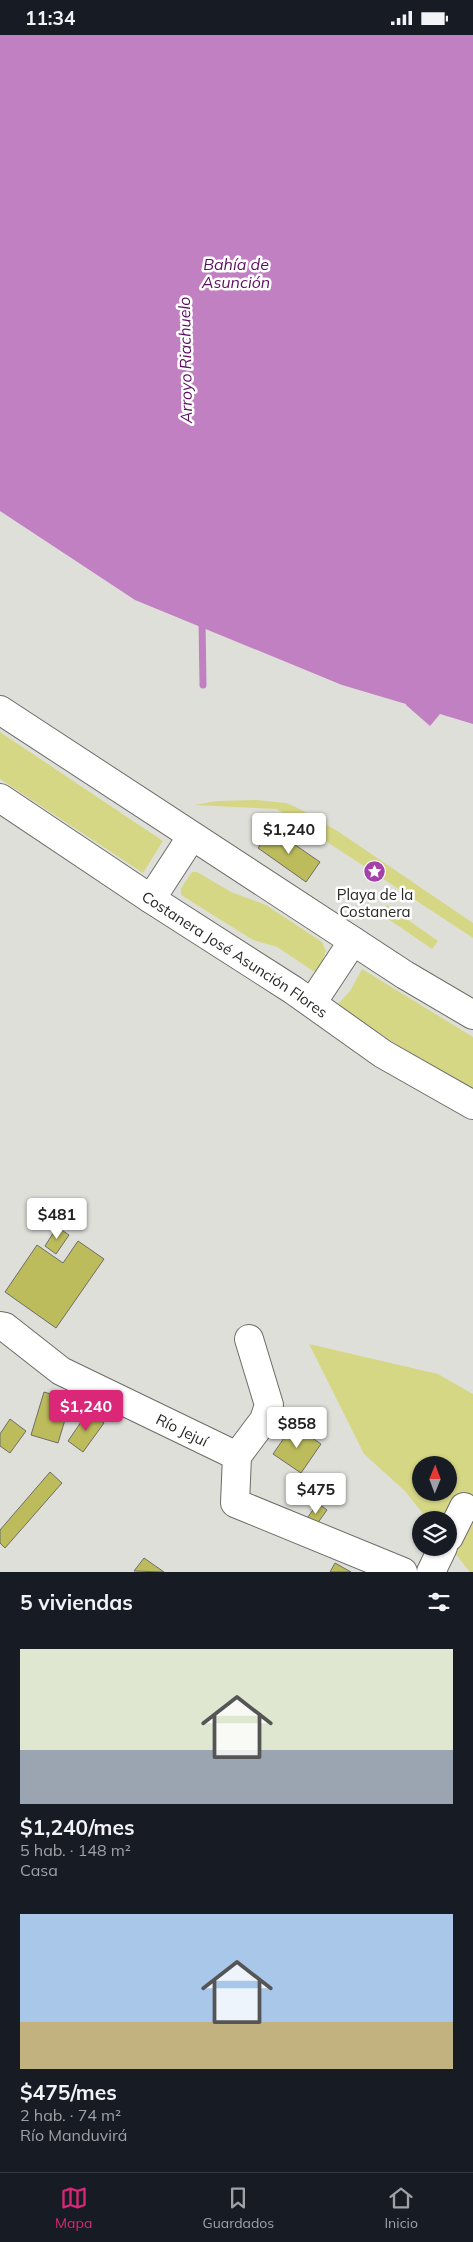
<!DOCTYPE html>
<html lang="es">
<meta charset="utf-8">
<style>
:root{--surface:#171b24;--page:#20242c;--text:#f1f3f6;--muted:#9ea1a6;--line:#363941;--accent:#db2777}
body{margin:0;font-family:Mulish,sans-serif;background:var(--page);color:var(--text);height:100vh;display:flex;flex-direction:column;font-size:19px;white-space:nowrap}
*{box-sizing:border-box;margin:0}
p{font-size:16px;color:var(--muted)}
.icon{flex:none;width:28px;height:28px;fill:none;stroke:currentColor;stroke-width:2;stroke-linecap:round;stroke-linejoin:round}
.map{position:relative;height:1537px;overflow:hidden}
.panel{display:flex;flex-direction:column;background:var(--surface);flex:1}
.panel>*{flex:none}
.needle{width:32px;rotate:1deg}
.controls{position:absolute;left:412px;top:1421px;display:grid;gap:10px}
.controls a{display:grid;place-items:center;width:45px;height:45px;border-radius:50%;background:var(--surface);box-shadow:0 1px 4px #0004;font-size:25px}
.price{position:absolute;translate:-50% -42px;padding:0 11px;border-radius:5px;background:#fff;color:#222;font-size:16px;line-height:32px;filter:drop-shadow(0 1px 2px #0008)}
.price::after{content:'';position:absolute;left:50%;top:30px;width:15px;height:11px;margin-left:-8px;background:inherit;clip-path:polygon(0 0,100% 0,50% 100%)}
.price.current{background:var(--accent);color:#fff}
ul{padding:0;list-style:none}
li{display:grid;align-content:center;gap:10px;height:265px;padding:0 20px}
li span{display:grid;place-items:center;height:155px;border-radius:0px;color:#555}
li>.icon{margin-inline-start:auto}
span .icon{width:90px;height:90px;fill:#fffc;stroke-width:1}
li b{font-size:21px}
h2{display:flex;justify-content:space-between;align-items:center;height:60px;padding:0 20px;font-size:21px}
.status{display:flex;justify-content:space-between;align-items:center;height:35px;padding:0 25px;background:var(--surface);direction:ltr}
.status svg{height:14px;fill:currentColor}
.tabs{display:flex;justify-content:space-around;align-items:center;height:70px;border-top:1px solid var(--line);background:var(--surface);font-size:14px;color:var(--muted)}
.tabs a{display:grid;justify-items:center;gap:2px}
.tabs .current{color:var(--accent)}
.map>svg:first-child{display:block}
.green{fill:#d6d785;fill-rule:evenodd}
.water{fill:#c180c2}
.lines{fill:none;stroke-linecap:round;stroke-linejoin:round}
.stream{stroke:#c180c2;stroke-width:7}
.building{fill:#bcbc5c;stroke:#6e6e6a}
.minor-casing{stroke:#6c6d68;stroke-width:30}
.highway-casing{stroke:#6c6d68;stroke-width:30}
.minor{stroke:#fff;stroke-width:28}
.highway{stroke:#fff;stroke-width:28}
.labels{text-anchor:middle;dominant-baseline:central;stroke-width:5;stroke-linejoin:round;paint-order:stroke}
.poi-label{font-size:15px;fill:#282826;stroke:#fff}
.street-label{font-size:15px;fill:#282826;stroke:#fff}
.water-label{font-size:16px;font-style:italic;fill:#5e0d62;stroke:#fff}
</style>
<div class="status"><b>11:34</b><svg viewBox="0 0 49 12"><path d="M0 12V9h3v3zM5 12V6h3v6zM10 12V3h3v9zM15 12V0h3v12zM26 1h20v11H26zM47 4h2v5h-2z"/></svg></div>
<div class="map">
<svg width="473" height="1537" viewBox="0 0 473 1537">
<rect width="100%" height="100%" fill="#dfdfda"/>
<path class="green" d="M0 697 163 806 143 838 0 744Z
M256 765 286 768 300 774 339 797 473 888V903L277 774 194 770 217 766Z
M192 837H197L231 857 266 870 322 907 326 916 318 937 313 936 277 912 253 905 181 860V853Z
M387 870 438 906 432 914 381 879Z
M362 934 473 1002V1054L412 1020 339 971 338 969 350 956Z
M309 1309 438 1339 473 1359V1537H470L449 1511V1485H428L405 1456 364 1419ZM421 1430H449V1458H421Z"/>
<path class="water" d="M0 0H473V689L440 679 430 691 406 670V669L342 650 135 565 0 476Z"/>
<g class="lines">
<path class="stream" d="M202 585 203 650"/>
</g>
<path class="building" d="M272 794 320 827 306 847 258 813Z
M57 1192 69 1200 56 1219 45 1211Z
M78 1206 104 1224 56 1293 5 1257 37 1210 63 1228Z
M44 1357 71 1365 58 1408 31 1400Z
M88 1377 104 1388 83 1417 68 1406Z
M10 1384 26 1396 10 1418 0 1411V1399Z
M293 1390 321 1409 301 1438 273 1419Z
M50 1437 62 1448 5 1513 0 1508V1495Z
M318 1468 327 1475 314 1493 305 1486Z
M144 1523 164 1537 134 1536Z
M335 1528 351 1537H330Z"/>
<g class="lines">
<defs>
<g id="minor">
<path id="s1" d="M0 1291 5 1292 61 1336 237 1421"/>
<path d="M249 1304 269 1370 264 1385 237 1421 235 1468 403 1537"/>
<path d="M449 1502 464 1472"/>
<path d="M431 1537 443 1512"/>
</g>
<g id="highway">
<path d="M0 675 405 940 473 980"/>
<path id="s2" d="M0 763 151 864 293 955 383 1019 473 1070"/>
<path d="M151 864 192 801"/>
<path d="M312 968 353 906"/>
</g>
</defs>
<use href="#minor" class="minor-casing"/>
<use href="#highway" class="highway-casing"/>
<use href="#minor" class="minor"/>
<use href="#highway" class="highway"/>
</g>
<defs>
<symbol id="sight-disc" viewBox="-11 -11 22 22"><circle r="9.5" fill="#a341a8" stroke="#fff"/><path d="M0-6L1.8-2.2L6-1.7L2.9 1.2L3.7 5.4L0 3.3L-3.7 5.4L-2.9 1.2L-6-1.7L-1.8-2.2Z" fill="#fff"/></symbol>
</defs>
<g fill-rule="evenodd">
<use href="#sight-disc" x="362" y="824" width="25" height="25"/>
</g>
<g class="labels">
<g class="poi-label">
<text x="375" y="859">Playa de la<tspan x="375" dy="17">Costanera</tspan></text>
</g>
<g class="street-label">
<text stroke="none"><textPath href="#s2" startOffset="282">Costanera José Asunción Flores</textPath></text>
<text stroke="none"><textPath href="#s1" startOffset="211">Río Jejuí</textPath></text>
</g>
<g class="water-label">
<text x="236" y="229">Bahía de<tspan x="236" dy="18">Asunción</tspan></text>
<text transform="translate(185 325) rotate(-91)">Arroyo Riachuelo</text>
</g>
</g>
</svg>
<div class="controls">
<a><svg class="needle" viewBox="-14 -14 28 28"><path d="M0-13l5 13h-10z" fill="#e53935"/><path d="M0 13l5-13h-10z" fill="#9ea1a6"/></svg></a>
<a><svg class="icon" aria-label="layers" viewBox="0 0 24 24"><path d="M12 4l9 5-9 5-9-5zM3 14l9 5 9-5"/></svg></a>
</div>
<b class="price" style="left:289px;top:820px">$1,240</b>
<b class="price" style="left:57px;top:1205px">$481</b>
<b class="price current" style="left:86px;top:1397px">$1,240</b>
<b class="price" style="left:297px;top:1414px">$858</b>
<b class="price" style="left:316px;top:1480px">$475</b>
</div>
<section class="panel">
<h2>5 viviendas<svg class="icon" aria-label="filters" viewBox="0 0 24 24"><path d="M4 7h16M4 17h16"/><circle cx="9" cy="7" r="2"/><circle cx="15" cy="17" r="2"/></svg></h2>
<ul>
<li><span style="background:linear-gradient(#dfe7d0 65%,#9aa5b1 0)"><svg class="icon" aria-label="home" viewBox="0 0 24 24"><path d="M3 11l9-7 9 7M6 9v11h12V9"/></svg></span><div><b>$1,240/mes</b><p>5 hab. · 148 m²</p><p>Casa</p></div></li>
<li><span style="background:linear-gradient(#a9c7e8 70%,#c2b280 0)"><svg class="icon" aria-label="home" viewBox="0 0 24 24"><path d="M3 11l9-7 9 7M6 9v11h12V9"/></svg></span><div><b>$475/mes</b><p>2 hab. · 74 m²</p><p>Río Manduvirá</p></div></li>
</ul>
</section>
<nav class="tabs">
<a class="current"><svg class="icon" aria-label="map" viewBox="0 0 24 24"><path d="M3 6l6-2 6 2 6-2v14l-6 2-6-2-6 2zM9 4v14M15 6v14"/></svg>Mapa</a>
<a><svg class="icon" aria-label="saved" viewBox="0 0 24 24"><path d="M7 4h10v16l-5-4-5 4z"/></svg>Guardados</a>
<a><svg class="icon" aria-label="home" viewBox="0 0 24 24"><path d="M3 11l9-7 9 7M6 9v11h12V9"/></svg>Inicio</a>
</nav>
